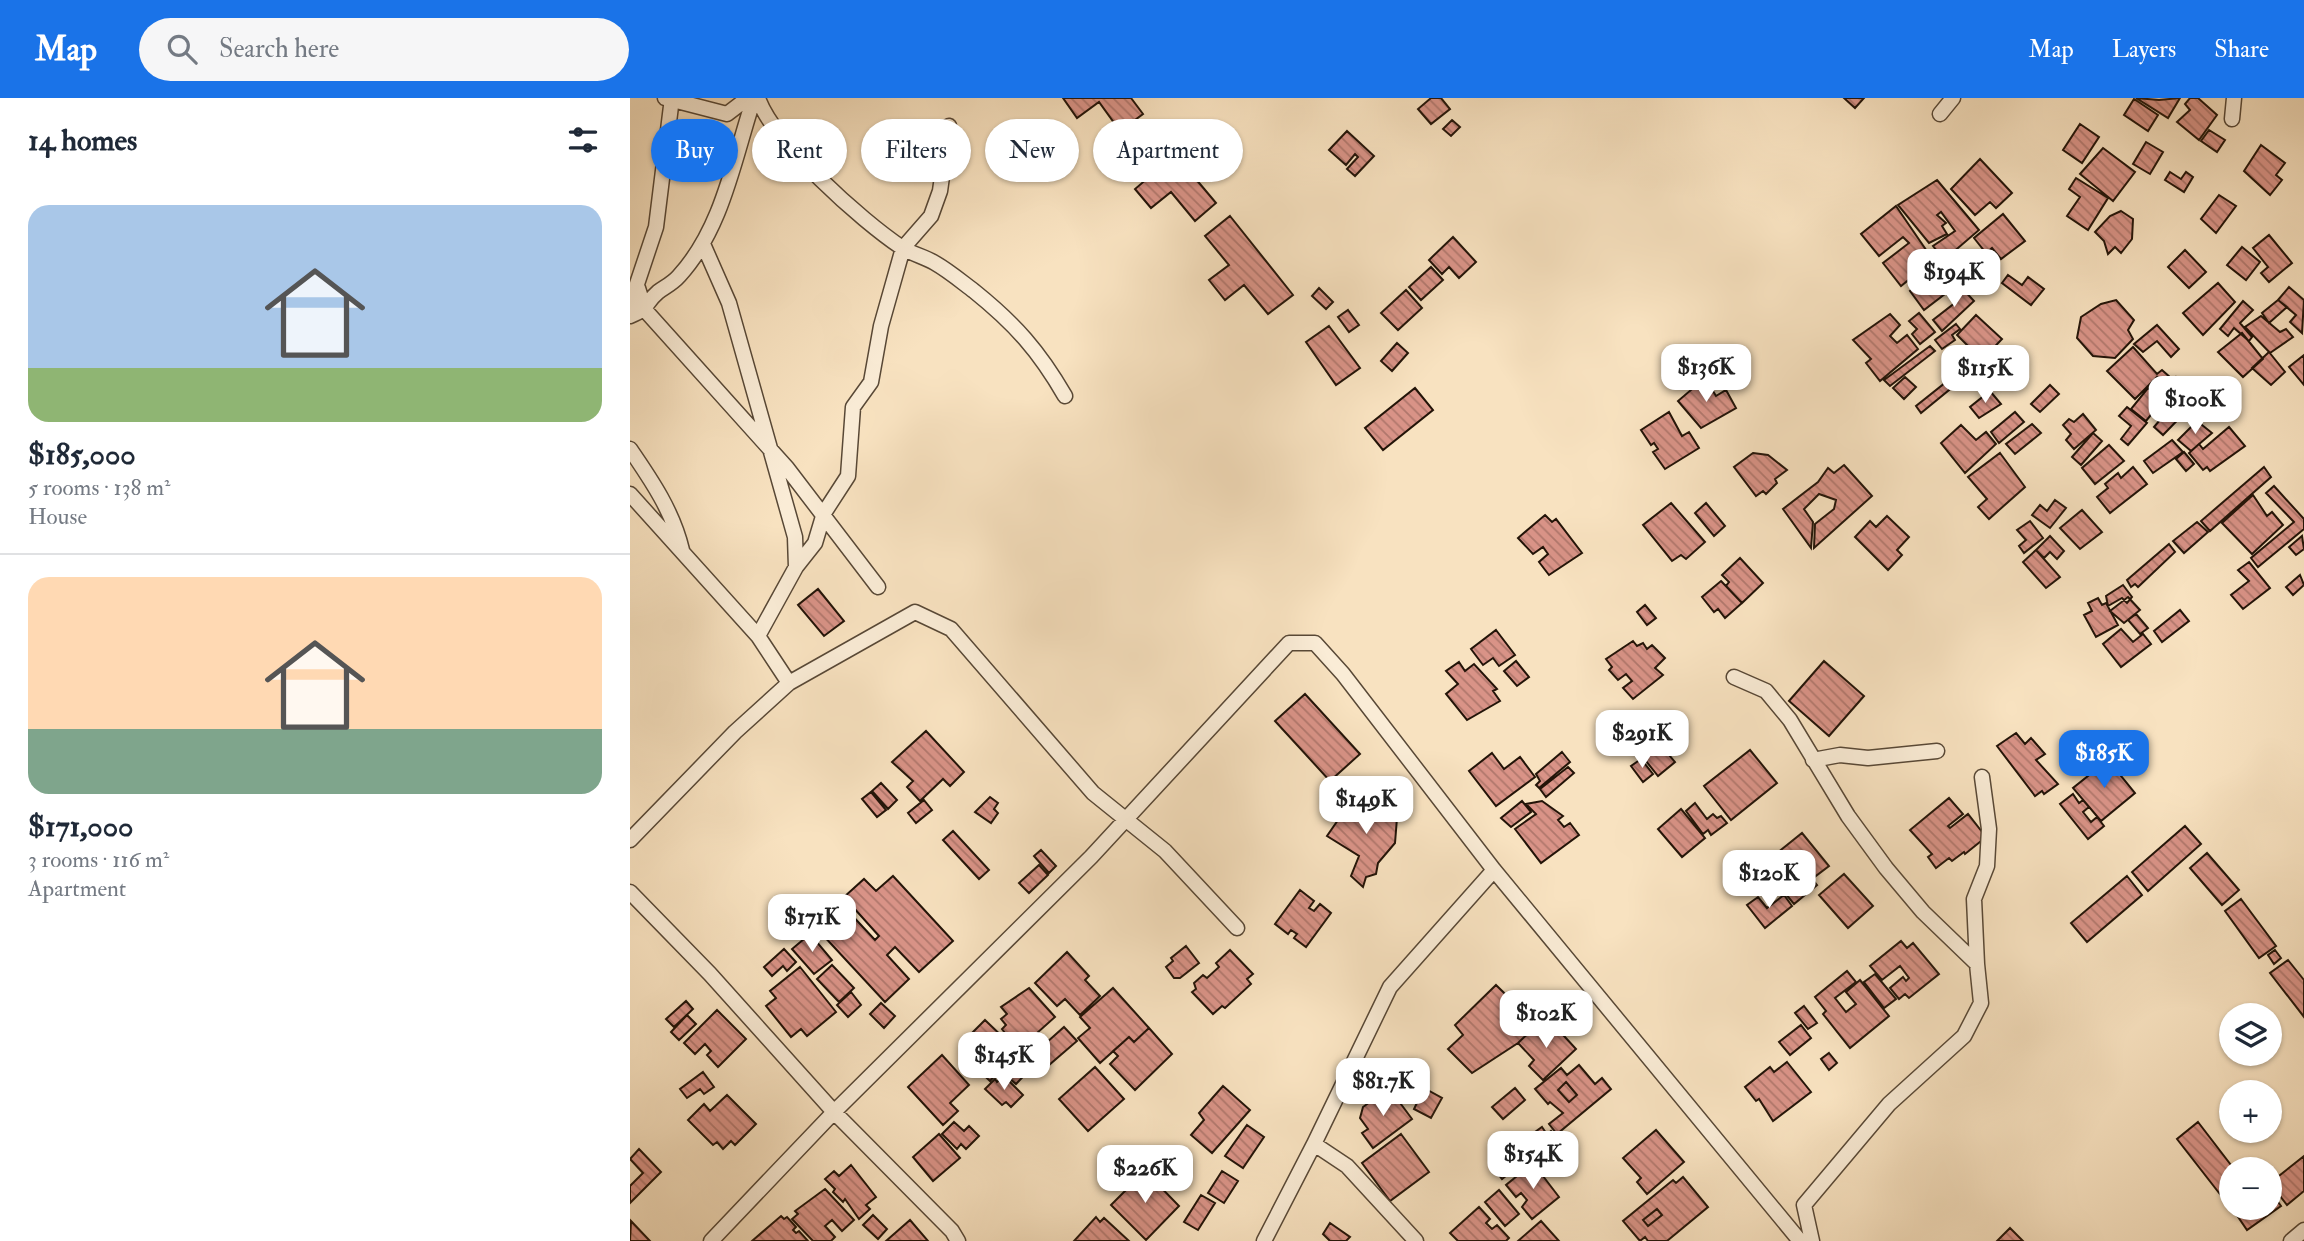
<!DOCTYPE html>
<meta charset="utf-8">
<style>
:root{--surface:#fff;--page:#f6f6f7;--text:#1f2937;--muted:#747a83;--line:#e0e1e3;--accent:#1a73e8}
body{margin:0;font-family:"IM FELL Double Pica",serif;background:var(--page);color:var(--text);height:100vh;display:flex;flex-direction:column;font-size:26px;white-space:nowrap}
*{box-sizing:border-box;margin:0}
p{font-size:23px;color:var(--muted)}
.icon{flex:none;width:38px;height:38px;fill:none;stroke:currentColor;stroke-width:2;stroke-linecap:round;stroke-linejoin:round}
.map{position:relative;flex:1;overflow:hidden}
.sheet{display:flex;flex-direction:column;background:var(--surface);width:630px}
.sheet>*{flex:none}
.guide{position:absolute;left:21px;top:21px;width:665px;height:63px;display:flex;gap:14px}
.controls{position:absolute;left:1589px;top:905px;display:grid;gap:14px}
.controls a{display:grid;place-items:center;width:63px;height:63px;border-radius:50%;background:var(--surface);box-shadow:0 2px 5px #0004;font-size:35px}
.price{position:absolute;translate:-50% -60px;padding:0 16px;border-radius:14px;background:#fff;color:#222;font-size:23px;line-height:46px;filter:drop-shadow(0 2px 4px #0008)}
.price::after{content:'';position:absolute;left:50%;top:42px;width:21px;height:16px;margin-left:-10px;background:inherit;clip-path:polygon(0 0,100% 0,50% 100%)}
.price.current{background:var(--accent);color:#fff}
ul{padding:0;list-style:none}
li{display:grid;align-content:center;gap:14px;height:371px;padding:0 28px}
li+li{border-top:2px solid var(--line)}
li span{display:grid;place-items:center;height:217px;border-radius:21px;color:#555}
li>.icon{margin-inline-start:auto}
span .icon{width:126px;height:126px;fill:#fffc;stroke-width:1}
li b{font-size:30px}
h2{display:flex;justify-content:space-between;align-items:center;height:84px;padding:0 28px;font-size:30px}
.tag{padding:0 24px;border-radius:32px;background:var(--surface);box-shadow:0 2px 5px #0004;font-size:24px;line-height:63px}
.tag.current{background:var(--accent);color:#fff}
header{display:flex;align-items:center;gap:42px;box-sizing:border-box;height:98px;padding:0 35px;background:var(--accent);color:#fff}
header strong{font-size:33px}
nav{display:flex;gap:38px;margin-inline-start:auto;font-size:24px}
.search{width:490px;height:63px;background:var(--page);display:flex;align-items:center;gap:18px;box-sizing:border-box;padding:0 24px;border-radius:38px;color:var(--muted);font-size:26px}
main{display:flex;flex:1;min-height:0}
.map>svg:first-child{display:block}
.building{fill:url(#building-back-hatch);stroke:#231408;stroke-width:2;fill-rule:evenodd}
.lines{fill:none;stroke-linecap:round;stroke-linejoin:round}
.minor-casing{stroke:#584836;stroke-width:17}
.minor{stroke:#faecd6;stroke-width:14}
</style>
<header>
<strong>Map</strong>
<div class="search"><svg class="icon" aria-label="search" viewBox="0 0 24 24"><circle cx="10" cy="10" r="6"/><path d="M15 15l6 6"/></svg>Search here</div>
<nav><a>Map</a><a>Layers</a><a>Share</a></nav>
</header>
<main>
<section class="sheet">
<h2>14 homes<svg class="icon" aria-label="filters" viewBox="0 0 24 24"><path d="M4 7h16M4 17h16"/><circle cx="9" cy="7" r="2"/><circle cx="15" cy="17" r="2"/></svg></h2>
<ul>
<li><span style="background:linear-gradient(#a9c7e8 75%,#8fb573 0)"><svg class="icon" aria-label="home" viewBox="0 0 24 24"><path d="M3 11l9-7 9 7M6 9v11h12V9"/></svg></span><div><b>$185,000</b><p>5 rooms · 138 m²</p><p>House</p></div></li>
<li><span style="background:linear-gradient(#ffd9b3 70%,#7fa58c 0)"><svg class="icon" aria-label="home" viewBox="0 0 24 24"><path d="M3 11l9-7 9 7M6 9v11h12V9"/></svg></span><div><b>$171,000</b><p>3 rooms · 116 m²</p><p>Apartment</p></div></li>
</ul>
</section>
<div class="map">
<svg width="1674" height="1143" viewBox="0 0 1674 1143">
<defs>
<pattern id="building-back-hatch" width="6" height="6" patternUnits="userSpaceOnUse" patternTransform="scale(1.75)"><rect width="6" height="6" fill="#d99387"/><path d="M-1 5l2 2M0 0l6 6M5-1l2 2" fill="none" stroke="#b0776c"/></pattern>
</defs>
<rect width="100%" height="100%" fill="#f8e2c0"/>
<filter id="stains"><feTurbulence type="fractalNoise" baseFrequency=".00286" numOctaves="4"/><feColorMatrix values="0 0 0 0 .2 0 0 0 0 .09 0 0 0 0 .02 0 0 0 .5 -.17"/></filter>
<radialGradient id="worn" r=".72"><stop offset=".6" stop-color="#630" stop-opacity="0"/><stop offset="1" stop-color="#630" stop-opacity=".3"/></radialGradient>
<path class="building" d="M433 0H501L513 16 490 33 469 4 447 20Z
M801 0H811L820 11 801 26 788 11Z
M1214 0H1234L1225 10Z
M1506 0 1529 2 1550 0 1538 20Z
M1560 0H1568L1587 17 1569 42 1547 24 1560 12 1555 6Z
M1504 1 1528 17 1518 33 1494 17Z
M822 22 830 29 821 38 813 31Z
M1450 26 1469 39 1452 65 1433 52Z
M523 30 586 105 565 123 541 94 521 110 505 91 525 74 502 48Z
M1579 32 1595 42 1587 54 1571 43Z
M717 33 744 58 725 78 717 71 728 59 725 56 716 67 699 52Z
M1516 44 1533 54 1520 76 1503 66Z
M1631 47 1655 65 1646 77 1652 82 1640 97 1614 73Z
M1473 50 1505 74 1483 103 1450 76Z
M1350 61 1382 95 1366 110 1360 104 1345 117 1321 91Z
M1540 74 1551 81 1556 74 1563 79 1554 94 1535 82Z
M1446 80 1478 100 1458 132 1437 118 1450 99 1439 91Z
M1307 82 1349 132 1314 162 1303 148 1325 133 1311 114 1307 117 1316 125 1312 128 1317 136 1299 145 1268 107Z
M1589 97 1606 108 1586 135 1571 121Z
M1266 108 1303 162 1271 188 1253 165 1279 145 1273 139 1249 158 1231 136Z
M1491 113 1503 121 1502 141 1491 155 1485 149 1478 156 1474 143 1465 134 1480 118Z
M1373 116 1395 143 1371 161 1362 150 1356 155 1344 140Z
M600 118 663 197 638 216 614 187 595 202 579 182 599 167 575 138Z
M1639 137 1662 165 1639 184 1631 175 1638 169 1623 150Z
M823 139 846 164 829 180 819 169 812 176 799 162Z
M1612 149 1630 164 1616 182 1597 167Z
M1555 152 1576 174 1559 190 1538 169Z
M801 169 813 182 791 202 779 189Z
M1309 170 1324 189 1294 212 1280 193Z
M1378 177 1392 187 1398 179 1414 191 1401 207 1372 185Z
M1588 185 1605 204 1573 237 1553 215Z
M1331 189 1344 203 1312 233 1303 222 1326 204 1320 197Z
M1659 189 1674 202 1672 235 1660 224 1666 217 1648 202Z
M689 190 703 204 696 211 682 198Z
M776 192 792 210 768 232 751 215Z
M1486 202 1504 222 1498 232 1503 241 1485 260 1463 258 1447 240 1451 219 1471 206Z
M1648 202 1657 209 1639 225 1632 215Z
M1613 203 1623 212 1610 225 1622 239 1619 243 1604 230 1598 238 1590 231Z
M718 212 729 227 719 234 708 219Z
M1289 215 1305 234 1290 246 1282 236 1287 231 1279 223Z
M1260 216 1270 227 1260 238 1267 245 1277 237 1288 251 1250 283 1236 265 1241 261 1223 242Z
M1346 217 1372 241 1352 262 1327 237Z
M1631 218 1650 234 1656 231 1663 239 1640 255 1615 229Z
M1326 226 1330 231 1322 237 1325 242 1312 251 1305 242Z
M1527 227 1549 251 1541 259 1527 243 1513 254 1504 246Z
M699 228 730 270 706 287 676 244Z
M1612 235 1633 261 1613 279 1588 254Z
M767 245 778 255 762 273 751 263Z
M1300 248 1305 253 1260 288 1254 282Z
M1503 249 1527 276 1532 272 1541 280 1534 286 1527 279 1505 301 1477 273Z
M1639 254 1655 274 1641 287 1622 270Z
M1674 257V287L1659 269Z
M1325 277 1330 283 1291 315 1286 308Z
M1275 279 1286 289 1274 301 1263 290Z
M1546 279 1569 300 1533 337 1524 329 1542 308 1530 297Z
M1075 280 1086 298 1096 292 1106 310 1071 330 1048 303Z
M1420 287 1429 296 1410 314 1401 306Z
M785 290 803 312 753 352 735 330Z
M1518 290 1533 302 1516 323 1501 311Z
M1360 293 1371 306 1349 320 1340 309Z
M1497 309 1517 325 1498 347 1491 341 1501 328 1489 318Z
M1039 314 1052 338 1059 334 1069 350 1035 371 1023 354 1028 351 1024 345 1021 347 1011 332Z
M1385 314 1394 324 1369 345 1361 334Z
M1453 316 1466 332 1444 351 1436 342 1441 336 1433 327 1439 321 1444 324Z
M1567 323 1582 335 1561 353 1548 342Z
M1402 326 1411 335 1385 356 1376 346Z
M1331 327 1346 342 1356 334 1366 346 1335 375 1311 345Z
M1599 329 1615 348 1580 373 1577 369 1573 372 1559 355 1569 346 1573 351Z
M1463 335 1472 343 1451 367 1442 359Z
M1542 342 1553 354 1523 375 1514 363Z
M1479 347 1494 363 1465 386 1452 370Z
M1554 354 1564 366 1556 373 1546 361Z
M1123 355 1138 357 1157 372 1145 381 1147 385 1136 396 1133 393 1126 398 1104 369Z
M1370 355 1395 389 1359 421 1348 409 1357 401 1338 379Z
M1214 367 1242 398 1184 450 1185 426 1204 411 1206 402 1189 396 1174 411 1183 424 1181 450 1153 411 1188 384 1198 370 1204 375Z
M1503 369 1517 386 1480 415 1467 399 1478 390 1475 386 1488 375 1491 380Z
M1634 369 1641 379 1580 433 1571 423Z
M1644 388 1674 421V431L1628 469 1621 460 1664 424 1636 395Z
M1623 397 1637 418 1642 414 1653 427 1622 456 1592 425Z
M1425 402 1436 410 1420 430 1402 417 1410 407 1417 413Z
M1041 405 1075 444 1056 461 1051 457 1042 463 1013 427Z
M1076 405 1095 428 1084 438 1065 415Z
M1452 412 1472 434 1450 451 1430 430Z
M915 417 922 424 926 421 952 455 919 477 909 464 918 456 913 449 903 456 888 440Z
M1257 418 1279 439 1267 452 1272 457 1258 472 1225 439 1240 423 1246 429Z
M1400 423 1413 440 1394 455 1389 448 1396 442 1387 432Z
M1567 424 1578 434 1554 455 1543 443Z
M1420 438 1434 453 1427 461 1420 454 1414 460 1406 452Z
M1672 438 1674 451 1666 457 1659 449Z
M1539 446 1545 454 1508 489 1505 486 1501 489 1497 482Z
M1406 452 1430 479 1416 490 1393 464Z
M1110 460 1133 485 1112 505 1096 488 1099 484 1092 477Z
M1619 464 1640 490 1613 511 1601 497 1619 483 1608 472Z
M1670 477 1674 487 1663 497 1656 489Z
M1091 483 1112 505 1095 520 1088 511 1084 514 1072 499Z
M1493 487 1502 499 1497 505 1492 500 1478 508 1476 498Z
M188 491 214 523 194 538 168 507Z
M1498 499 1510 512 1494 525 1480 513Z
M1468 500 1472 507 1476 505 1488 527 1466 539 1454 517 1462 513 1458 505Z
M1015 507 1026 520 1017 527 1007 514Z
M1550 512 1559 523 1532 544 1524 533Z
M1506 516 1518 530 1510 536 1498 522Z
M1491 531 1503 544 1513 536 1521 546 1491 569 1473 546Z
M866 532 885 557 869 568 863 560 853 567 841 551Z
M1003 543 1007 548 1013 545 1017 551 1022 547 1035 560 1025 570 1033 577 1003 601 993 590 1002 583 996 576 988 582 979 572 982 569 976 561Z
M886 563 899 579 887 588 874 573Z
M1194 563 1234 598 1199 638 1159 603Z
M829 564 835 573 844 566 867 591 863 593 870 603 837 622 816 596 828 586 816 573Z
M675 596 730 656 700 683 645 623Z
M296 633 334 674 320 688 313 681 290 703 277 689 283 683 262 664Z
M1386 635 1395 646 1401 640 1415 656 1406 662 1428 686 1414 696 1412 693 1405 698 1367 648Z
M1028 644 1045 664 1028 678 1012 658Z
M1120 652 1147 685 1101 722 1074 688Z
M932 654 940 664 909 690 906 687 910 683 906 676Z
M862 655 874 671 890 659 905 679 866 708 839 673Z
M1011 661 1023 676 1013 684 1001 668Z
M1478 662 1505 695 1471 723 1443 690Z
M938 669 944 675 916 699 910 691Z
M251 685 267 702 258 711 242 693Z
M241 694 256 712 247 719 232 701Z
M1443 696 1449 705 1453 702 1459 709 1453 714 1461 724 1467 719 1474 728 1458 741 1430 706Z
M360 699 368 705 364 711 368 715 361 725 345 714Z
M1319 700 1333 716 1318 728 1320 730 1338 716 1356 739 1335 756 1334 754 1322 763 1319 760 1306 770 1298 759 1302 756 1280 732Z
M294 702 302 712 286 725 278 715Z
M734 702 751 705 767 720 765 745 748 765 746 776 736 779 733 789 721 778 729 758 697 738 717 709Z
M892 703 901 714 881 729 871 720Z
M912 703 933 718 928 722 934 729 940 725 949 737 911 765 885 731 906 716 896 706Z
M1065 705 1077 721 1083 716 1087 720 1091 718 1097 725 1081 737 1078 732 1073 736 1056 713Z
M1051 711 1075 740 1052 759 1028 731Z
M1555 728 1571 746 1518 793 1502 774Z
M323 733 359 772 349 781 313 742Z
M1172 735 1199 768 1182 781 1187 787 1164 806 1150 789 1162 780 1159 777 1142 791 1126 772Z
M411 752 426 768 419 775 404 758Z
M1577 755 1609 792 1592 807 1560 770Z
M409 767 418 777 399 795 389 785Z
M1214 776 1243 808 1218 830 1189 797Z
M263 778 323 843 289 874 265 849 257 857 279 881 255 904 191 835 217 812 245 842 249 838 214 799 234 781 246 793Z
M1497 778 1512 797 1457 844 1441 825Z
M670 792 684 803 679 810 684 813 690 806 701 815 676 849 664 840 667 836 661 832 658 836 645 826Z
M1154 797 1162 808 1135 830 1117 807 1128 799 1137 810Z
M1611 801 1646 848 1629 860 1595 813Z
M180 836 202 862 184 876 162 851Z
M1271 843 1277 850 1283 845 1309 876 1279 900 1275 896 1269 901 1260 890 1273 879 1276 883 1279 880 1270 868 1252 882 1240 868Z
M556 848 569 865 550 880H544L536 869 543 863 541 860Z
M154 851 166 864 157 873 153 868 142 878 134 869Z
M600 852 623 876 617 881 621 886 595 910 592 908 583 916 562 894 566 891 564 885 573 877 577 880 589 869 586 865Z
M1645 852 1651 860 1644 866 1638 857Z
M437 854 459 878 455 882 470 898 450 917 435 901 427 908 405 885Z
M1658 862 1674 882V919L1640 875Z
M202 867 224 890 209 904 187 881Z
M170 869 206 914 177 938 171 931 161 939 136 908 146 900 140 893Z
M1217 873 1226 884 1205 900 1216 914 1226 906 1216 894 1230 882 1259 918 1220 950 1193 916 1196 913 1185 899Z
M1245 876 1266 901 1254 910 1234 884Z
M866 887 907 927 888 945 842 975 818 951 833 937 825 927Z
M399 890 425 919 407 935 414 943 400 955 388 941 383 945 372 931 376 927 371 921 377 916 371 909Z
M483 890 519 930 504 944 499 939 470 965 448 940 460 930 450 919Z
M221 894 231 907 218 919 207 907Z
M56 903 63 911 44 929 36 921Z
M251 905 265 918 254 930 240 916Z
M1174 908 1187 925 1178 931 1165 915Z
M87 912 116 941 88 969 77 957 81 953 75 946 65 956 54 945Z
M57 917 66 926 49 942 41 934Z
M355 922 403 968 386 986 370 972 360 983 341 965 347 958 333 944Z
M923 926 946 951 913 982 899 968 904 962 888 945 907 927 914 934Z
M1171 927 1181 940 1160 957 1149 944Z
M434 929 447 943 419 967 407 953Z
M519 930 542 956 505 992 480 966 488 958 483 953 499 939 504 944Z
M1199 955 1207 965 1199 972 1191 961Z
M312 957 339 987 320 1005 328 1013 313 1027 278 989Z
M1157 964 1181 994 1143 1023 1129 1001 1126 1003 1115 989 1140 969 1144 974Z
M949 967 965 986 972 980 981 991 927 1036 919 1026 933 1015 920 1004 918 1006 905 991 931 970 937 977ZM936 984 947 997 939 1004 928 992Z
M465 969 494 1001 458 1033 429 1001Z
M73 974 84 989 74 996 70 991 57 1000 50 991Z
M374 978 393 997 381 1009 376 1004 372 1007 355 991 365 981 367 984Z
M936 984 947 997 939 1004 928 992Z
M593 988 620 1012 582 1055 561 1037 574 1022 569 1015Z
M759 990 782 1021 743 1050 732 1035 738 1031 730 1020 733 1009Z
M794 990 812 1000 801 1020 784 1011Z
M885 990 895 1002 873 1021 862 1009Z
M97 997 126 1026 105 1047 101 1043 93 1051 87 1044 83 1047 58 1022 74 1006 80 1013Z
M324 1024 334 1033 339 1028 349 1038 336 1051 331 1046 327 1051 312 1036Z
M1568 1024 1604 1071H1601L1600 1109 1547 1041Z
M617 1027 634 1039 613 1070 595 1058Z
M912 1029 916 1035 906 1042 911 1049 901 1057 891 1044Z
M1026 1032 1054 1064 1017 1096 1007 1084 1011 1080 993 1060Z
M921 1033 927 1040 918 1047 912 1041Z
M309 1036 330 1060 303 1083 283 1059Z
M771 1036 799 1074 760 1103 732 1065Z
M877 1042 893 1064 872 1081 862 1068 873 1060 865 1051Z
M9 1051 31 1074 0 1105V1088L13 1075 0 1061Z
M1674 1058V1093L1657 1107 1640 1085Z
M903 1065 929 1099 902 1121 892 1109 897 1102 891 1095 886 1099 876 1087Z
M221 1067 246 1099 236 1107 240 1111 229 1121 215 1101 213 1104 203 1094 205 1091 195 1081 204 1073 209 1078Z
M515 1073 549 1108 516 1142 481 1107Z
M592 1073 608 1083 594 1105 578 1095Z
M1053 1079 1078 1109 1037 1143H1018L1015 1139 1010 1143 993 1123 1043 1082 1046 1085ZM1027 1111 1032 1117 1018 1128 1013 1122Z
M195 1091 224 1122 212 1133 202 1122 195 1128 205 1139 201 1143H183L162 1121 168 1116 165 1113Z
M869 1092 889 1116 875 1128 855 1104Z
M1640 1093 1651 1108 1617 1132 1604 1113 1608 1110H1640Z
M571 1097 585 1105 568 1132 554 1124Z
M849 1109 860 1121 856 1125 862 1131 867 1127 879 1140 876 1143H828L820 1135Z
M1027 1111 1032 1117 1018 1128 1013 1122Z
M243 1117 257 1131 248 1141 233 1127Z
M151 1118 154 1121 157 1119 166 1129 163 1132 166 1135 169 1133 178 1143H122Z
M466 1119 470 1124 474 1120 499 1143H444Z
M280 1122 298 1143H256Z
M1 1123 20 1143H0Z
M911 1123 929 1143H888Z
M700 1125 720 1139 716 1143H700L693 1136Z
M1380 1130 1393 1143H1367Z"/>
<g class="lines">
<defs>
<path id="minor" d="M35 0 97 16 118 0
M128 0C143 44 232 123 271 149 282 156 295 159 305 165 319 173 332 184 344 193 385 226 409 253 435 298
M1310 16 1323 0
M1602 21 1604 0
M73 146 99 205 165 439 166 469
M8 190 15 212 157 370 248 489
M0 207 26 129 42 0
M0 218C20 210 14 206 28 194 35 189 43 185 49 178 93 130 104 60 124 0
M0 351C22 383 43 414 52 452
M0 396 128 538 159 585
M128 538 166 469 185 445 194 415 218 378 223 309 241 284 251 228 273 150 301 118 310 93 319 28
M1104 579 1136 593 1160 622 1218 718 1256 770 1293 814 1347 866 1351 905 1334 938 1259 1006 1174 1107 1182 1143
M1183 662 1210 657 1238 660 1307 653
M0 742 105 634 159 585 285 514 321 531 463 695 535 753 607 830
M0 794 80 876 204 1014 322 1133 328 1143
M1347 866 1344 801 1357 768 1359 731 1352 679
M684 1046 760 889 864 772
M81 1143 204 1014 461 759 659 545H685L713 576 864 772 1170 1143
M634 1143 684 1046 717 1068 786 1143
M1661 1143 1674 1132"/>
</defs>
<use href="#minor" class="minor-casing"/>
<use href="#minor" class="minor"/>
</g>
<rect width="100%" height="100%" filter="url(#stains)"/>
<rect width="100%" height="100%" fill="url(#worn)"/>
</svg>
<div class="controls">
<a><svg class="icon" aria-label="layers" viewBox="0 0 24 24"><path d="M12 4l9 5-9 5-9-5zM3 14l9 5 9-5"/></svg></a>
<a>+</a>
<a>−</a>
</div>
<b class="price" style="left:1324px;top:211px">$194K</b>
<b class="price" style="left:1076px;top:306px">$136K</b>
<b class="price" style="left:1355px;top:307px">$115K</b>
<b class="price" style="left:1565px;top:338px">$100K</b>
<b class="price" style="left:1012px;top:672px">$291K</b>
<b class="price current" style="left:1474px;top:692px">$185K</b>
<b class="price" style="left:736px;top:738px">$149K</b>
<b class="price" style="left:1139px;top:812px">$120K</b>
<b class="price" style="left:182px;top:856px">$171K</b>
<b class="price" style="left:916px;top:952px">$102K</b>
<b class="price" style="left:374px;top:994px">$145K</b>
<b class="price" style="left:753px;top:1020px">$81.7K</b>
<b class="price" style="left:903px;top:1093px">$154K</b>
<b class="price" style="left:515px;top:1107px">$226K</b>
<div class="guide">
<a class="tag current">Buy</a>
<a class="tag">Rent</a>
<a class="tag">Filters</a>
<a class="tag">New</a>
<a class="tag">Apartment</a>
</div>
</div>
</main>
